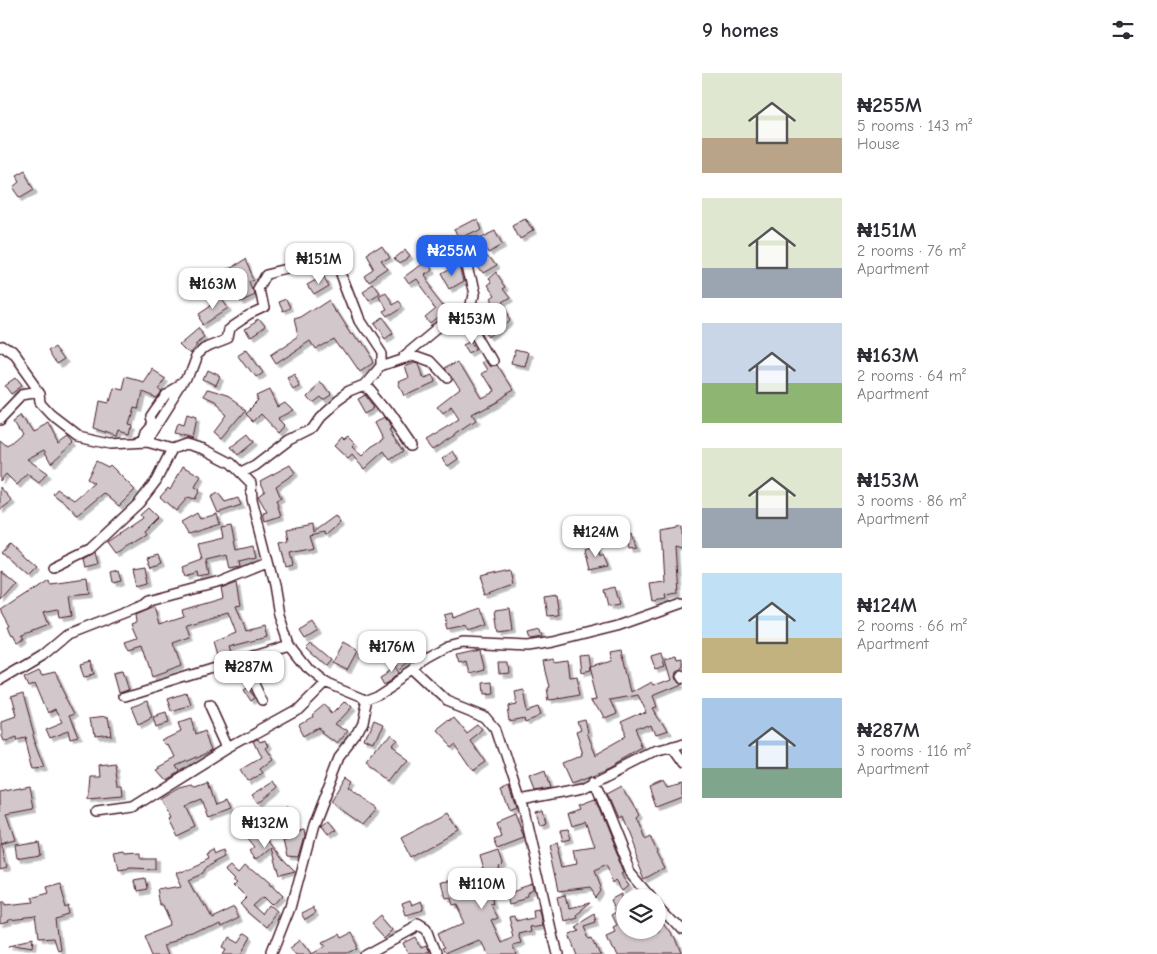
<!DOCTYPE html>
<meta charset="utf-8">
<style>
:root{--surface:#fff;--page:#f2f2f3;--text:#2b2b33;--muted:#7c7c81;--accent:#2563eb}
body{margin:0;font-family:"Comic Neue",sans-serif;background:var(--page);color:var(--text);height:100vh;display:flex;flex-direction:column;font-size:19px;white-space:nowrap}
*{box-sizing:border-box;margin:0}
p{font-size:16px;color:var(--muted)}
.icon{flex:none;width:28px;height:28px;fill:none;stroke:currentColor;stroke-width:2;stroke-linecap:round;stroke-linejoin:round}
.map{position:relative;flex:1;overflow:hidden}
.drawer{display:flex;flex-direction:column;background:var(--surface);width:475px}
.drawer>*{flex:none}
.controls{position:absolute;left:616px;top:889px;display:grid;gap:10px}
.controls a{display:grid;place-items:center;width:50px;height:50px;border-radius:50%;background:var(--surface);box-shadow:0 1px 4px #0004;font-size:25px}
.price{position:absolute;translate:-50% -42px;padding:0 11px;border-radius:10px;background:#fff;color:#222;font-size:16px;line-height:32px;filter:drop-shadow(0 1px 2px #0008)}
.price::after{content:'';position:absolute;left:50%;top:30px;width:15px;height:11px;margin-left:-8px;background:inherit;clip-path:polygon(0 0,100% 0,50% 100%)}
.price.current{background:var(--accent);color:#fff}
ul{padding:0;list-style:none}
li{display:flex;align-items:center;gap:15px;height:125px;padding:0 20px}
li span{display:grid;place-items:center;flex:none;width:140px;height:100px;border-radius:0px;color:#555}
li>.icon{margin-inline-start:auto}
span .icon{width:60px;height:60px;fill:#fffc;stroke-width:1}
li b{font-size:21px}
h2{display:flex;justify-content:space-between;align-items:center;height:60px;padding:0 20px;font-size:21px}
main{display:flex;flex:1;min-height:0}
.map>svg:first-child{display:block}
.building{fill:#d2c7cb;stroke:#4a1f2b;filter:url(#shadow)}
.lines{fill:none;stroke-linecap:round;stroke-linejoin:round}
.street-casing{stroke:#4a1f2b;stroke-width:12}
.street{stroke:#fff;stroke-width:9}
</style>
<main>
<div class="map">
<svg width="682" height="954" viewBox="0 0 682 954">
<defs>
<filter id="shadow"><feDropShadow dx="3.5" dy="3.5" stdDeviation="0" flood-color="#0004"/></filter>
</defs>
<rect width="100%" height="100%" fill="#fff"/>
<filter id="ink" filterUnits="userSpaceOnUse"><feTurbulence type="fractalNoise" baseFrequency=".02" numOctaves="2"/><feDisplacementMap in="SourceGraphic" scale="10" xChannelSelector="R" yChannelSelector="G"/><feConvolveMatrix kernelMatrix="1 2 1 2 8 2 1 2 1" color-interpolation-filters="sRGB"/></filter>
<g filter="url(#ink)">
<path class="building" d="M25 173 35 189 20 198 13 188 19 183 16 178Z
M478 218 482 228 465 236 466 239 460 242 455 230Z
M525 220 533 233 521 240 514 226Z
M497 228 504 242 489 250 482 235Z
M384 246 391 257 382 262 389 271 370 284 366 277 375 271 367 257Z
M404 250 409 257 400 263 395 257Z
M486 253 494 264 480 272 473 262Z
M246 257 256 278 251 280 255 293 240 300 236 291 240 289 233 274 229 277 224 271Z
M458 263 462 282 448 290 439 274Z
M423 264 429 271 423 276 451 312 445 316 443 314 432 323 427 317 438 308 417 280 409 285 404 278Z
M493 271 504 287 501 289 508 298 500 303 512 319 492 337 478 316 493 307 488 300 492 297 484 286 488 283 485 278Z
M324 276 329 285 314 294 308 285Z
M373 286 379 295 368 302 362 293Z
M384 294 391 305 398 301 402 306 385 317 381 312 385 310 378 298Z
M221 297 228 307 204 323 197 313Z
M286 298 290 309 282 312 278 301Z
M331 300 372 364 360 372 336 337 315 349 310 341 274 365 269 357 299 337 295 321 302 319Z
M380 318 391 333 383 339 372 324Z
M258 321 264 329 249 339 244 330Z
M200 325 207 334 197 341 199 342 191 351 181 341Z
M473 339 478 348 471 352 465 343Z
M57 344 66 357 58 362 50 349Z
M516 350 528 353 524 368 512 365Z
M246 351 261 373 254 378 238 356Z
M486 360 491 367 497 366 513 392 472 415 476 421 432 450 425 441 460 420 452 408 443 415 437 408 459 391 445 369 459 361 481 398 493 392 482 374 488 370 483 362Z
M414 363 418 364 423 378 431 375 433 382 405 395 399 381 408 377 404 367Z
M152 368 165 376 157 387 162 389 156 397 141 391 137 407 133 406 128 423 132 424 130 433 120 430 118 436 93 428 98 401 107 403 111 389 121 391 124 378 142 383Z
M206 371 218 377 214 386 202 380Z
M294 372 300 382 293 386 287 377Z
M16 379 22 387 12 394 6 386Z
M320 380 329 393 321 398 318 395 310 401 305 394Z
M206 390 229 397 246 409 222 438 215 432 227 416 213 403 202 398Z
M269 390 277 407 284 403 292 411 278 418 286 426 280 433 261 413 254 420 246 412 258 400 256 396Z
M365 395 375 408 366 413 358 399Z
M21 415 32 432 48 424 58 444 68 437 73 443 51 463 44 450 27 459 47 473 39 483 27 474 17 485 6 474 0 481V440L7 446 22 433 14 420Z
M187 417 196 420 192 439 175 434 178 425 184 427Z
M384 418 391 430 389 431 403 451 390 460 384 451 364 469 352 455 348 459 334 446 342 437 344 439 348 436 355 443 352 447 362 456 371 447 384 439 376 423Z
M248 434 254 442 238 455 231 447Z
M453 451 458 459 448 466 442 459Z
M96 461 108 467 110 465 135 490 119 506 104 493 77 515 68 505 53 494 57 489 74 500 94 483 87 479Z
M290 465 295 473 276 486 281 498 276 500 281 516 265 521 263 513 267 512 258 496 265 491 260 481Z
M183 466 201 476 195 487 200 490 195 499 188 497 176 511 160 497 168 488 170 490Z
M0 487 12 501 0 510Z
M218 493 225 502 238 498 241 505 218 513 211 497Z
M148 508 157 517 142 532 144 535 115 553 107 542 142 518 140 515Z
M197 513 200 519 217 514 220 524 188 534 181 522Z
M335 516 340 523 326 535 324 532 309 535 313 548 290 553 293 565 286 567 280 543 289 541 287 529 312 524 313 532Z
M231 526 236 550 253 546 256 558 239 562 240 567 230 569 227 555 206 560 209 576 199 578 198 573 187 577 183 567 202 560 198 544 223 538 221 528Z
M682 527V548L675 546 678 593 665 595 666 599 652 601 649 583 665 581 662 531Z
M632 534 636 548 629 549 626 536Z
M9 543 26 559 27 558 36 566 27 575 1 552Z
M597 545 600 557 603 555 608 566 591 570 586 549Z
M95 552 98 564 86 567 84 559Z
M159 554 162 562 152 566 148 557Z
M147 565 150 582 139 585 135 567Z
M119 570 122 580 113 582 111 572Z
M0 571 14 583 0 599Z
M509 571 512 585 484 595 478 578Z
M88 579 90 594 68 596 71 616 59 618 58 609 43 612 48 625 22 635 24 639 18 643 13 634 12 635 8 627 10 626 1 610 47 580 48 584Z
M237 582 241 605 236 606 246 631 264 626 267 637 229 647 232 656 218 660 213 642 236 633 228 612 186 624 190 637 173 643 181 666 151 677 141 645 128 649 125 642 137 638 131 624 136 622 135 615 154 607 159 624 184 616 182 610 223 598 221 588Z
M614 587 619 605 608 607 604 590Z
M556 595 559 615 548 616 545 597Z
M482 608 488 625 468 631 466 626 447 630 444 615 452 613 453 618Z
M510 608 513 631 499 633 496 610Z
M313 623 318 631 305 639 300 631Z
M540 630 542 637 530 639 528 633Z
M414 641 422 651 402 669 391 655Z
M343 642 357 650 347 669 332 662Z
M311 643 330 659 325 665 306 648Z
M479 650 484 670 469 674 466 662 460 664 457 655Z
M622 650 631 693 651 682 653 685 671 678 665 658 676 655 677 659 682 658V667L675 670 674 675 677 681 681 684 652 696 656 706 652 707 666 731 654 735 650 725 636 731 644 748 611 767 573 782 564 762 581 755 574 734 579 732 576 724 584 722 587 734 585 735 594 756 626 738 619 724 646 712 638 696 608 701 614 715 602 720 592 698 598 697 590 666 613 660 611 652Z
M661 653 665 664 655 667 651 656Z
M588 654 590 670 581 672 579 655Z
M553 658 554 662 567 660 569 678 576 677 580 695 548 700 546 688 548 687 542 660Z
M90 660 94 672 84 674 80 663Z
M497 662H506L507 673 498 674Z
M397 665 401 672 386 681 382 674Z
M39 669 42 674 55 671 76 714 70 716 79 738 71 740 69 731 50 738 46 729 63 722 56 709 48 713 35 682 28 685 24 676Z
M122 670 128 688 119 691 114 672Z
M490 683 491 694 482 695 481 684Z
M248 686 255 698 251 701 243 689Z
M522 688 526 707 539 703 542 713 526 719 525 714 510 717 508 704 515 702 513 690Z
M187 694 191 706 173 712 169 700Z
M22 695 34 739 45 768 34 769 26 738 16 740 15 736 2 741 0 736V722L14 717 9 699Z
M147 701 153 717 137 724 130 707Z
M344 702 350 708 335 724 347 732 339 742 320 728 306 736 300 725 312 718 311 716 323 706 331 715Z
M168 713 171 722 158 726 155 717Z
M453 716 467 733 480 723 485 729 471 740 486 762 473 771 454 743 449 747 434 731Z
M108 717 111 736 95 738 92 719Z
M193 720 197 735 207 731 214 749 176 766 179 771 165 779 156 769 176 758 170 746 168 747 165 741 184 732 181 724Z
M371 722 380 726 371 748 362 744Z
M388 737 395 742 390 748 407 760 391 781 368 763Z
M256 739 258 742 262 740 265 747 262 749 270 761 259 769 262 773 247 782 240 770 260 758 252 741Z
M114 763 117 785H122L123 796 87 799 89 775H99L98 765Z
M545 772 550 788 535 791 530 778Z
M346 776 352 780 348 787 377 808 362 825 330 802Z
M274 781 278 787 258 803 252 795Z
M663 781 667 788 682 784V797L656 807 649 787Z
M207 782 215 806 225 802 229 811 208 819 201 799 185 805 195 827 176 836 167 818 170 817 160 798 179 787 191 784 195 786Z
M30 786 34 808 7 813 16 841 1 845 0 792Z
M621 786 639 815 636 818 644 839 650 836 666 868 646 879 621 817 617 819 606 794Z
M509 787 516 808 509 811 501 790Z
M595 799 625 874 623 875 631 886 625 891 618 881 615 884 607 867 594 873 601 891 596 898 589 888 560 892 550 845 558 843 564 868 579 865 576 851 595 848 586 822 572 826 568 813 581 809 579 805Z
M288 806 296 831 303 830 304 836 298 857 287 856 283 838 288 837 282 820 268 824 264 815Z
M543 809 546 822 539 824 535 811Z
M449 812 460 831 412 858 401 837Z
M514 814 523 837 497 847 493 838 500 835 495 822Z
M325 822 332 831 326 836 319 827Z
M254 823 281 859 294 872 278 876 270 847 257 858 250 850 254 847 242 832Z
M568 830 571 840 563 842 560 831Z
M39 841 41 853 18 857 16 845Z
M2 845 7 866 0 868V846Z
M498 849 503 864 499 865 506 892 492 896 495 905 491 906 497 918 490 921 500 943 514 938 509 917 514 916 516 922 535 918 534 912 540 911 543 924 532 926 533 931 520 934 523 943 515 945 518 954H486L479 940 446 954 443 949 446 948 440 934 464 923 455 905 451 906 449 898 445 899 441 881 452 879 453 881 484 869 480 855Z
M215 851 217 855 226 851 228 856 205 868 203 872 189 878 210 918 233 907 238 917 218 927 217 924 193 936 167 943 171 954H153L145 935 173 924 164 903H161L158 890 181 886 175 873 209 858 207 855Z
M125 852 126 855 141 854V859H154V871L132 870 118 872 114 854Z
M235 863 242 870 248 863 270 882 269 884 282 897 275 905 265 895 255 904 266 914 272 905 280 912 268 928 240 904 247 897 235 885 239 881 236 879 238 877 229 868Z
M144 881 146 891 136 893 134 883Z
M60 882 67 907 71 905 73 914 57 918 61 951 58 952 54 939 39 940 36 917 7 920 8 922 0 924V902H3V905L31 902 29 897 47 892 45 886Z
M534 885 535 892 529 895V898L510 903 508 894Z
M625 894V930H658V916L674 938 680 954H617L608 933 617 929 615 925 619 923 614 913 619 910 614 900Z
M566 895 569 907 589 902 575 913 576 915 563 919 558 897Z
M410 901 412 906 422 902 425 912 406 917 402 904Z
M315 906 318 912 307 919 303 912Z
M595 912 597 920 585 924 590 936 594 935 601 954H575L567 932 578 928 573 925Z
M381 914 393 928 385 936 372 922Z
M350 932 358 948 345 954H296L291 948 302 940 311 953 323 946 320 942 336 934 338 938Z
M240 933 247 938 238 954H221L224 949 220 947 225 937 234 942Z
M416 937 422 948 427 946 430 954H409L404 943Z
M33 942 32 951 10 947Z"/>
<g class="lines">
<defs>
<path id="street" d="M458 314 472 323 494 361
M0 348 14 358 39 393 40 404 52 417 78 437 110 444 147 442 172 449 186 444 204 449 231 463 251 483 252 499 274 585 279 615 289 645 308 669 324 682 365 699 378 694 415 670 427 658 447 647 463 643 527 646 553 642 617 626 682 603
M403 357 444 323 469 310 472 297 463 254
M365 385 386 411 410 446
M0 419 22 396 39 393
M139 441 144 438 146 431 153 423 151 415 167 392 186 381
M147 442 187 379 196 355 206 346 229 337 231 327 249 315 264 308 260 288 269 272 323 259 339 269 359 321 380 353V367
M241 473 255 466 289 440 309 430 318 417 336 401 350 391 365 385 380 367 413 356 430 362 446 379
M53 567 90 549 139 503 156 481 172 449
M229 663 255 683 263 700
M415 670 447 700 487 716 497 728 522 806 556 954
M680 675 682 678
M0 681 42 656 67 635 144 605 149 601 220 582 267 563
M124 696 289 645
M210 705 229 747
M670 747 682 764
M594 780 631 872 653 898
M520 800 583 788 656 751 682 744
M97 812 133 807 229 747 296 710 324 682
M658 903 682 929
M273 954 291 908 313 826 340 756 354 738 360 726 365 699
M367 954 420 925 428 930 437 954"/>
</defs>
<use href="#street" class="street-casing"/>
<use href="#street" class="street"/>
</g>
</g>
</svg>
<div class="controls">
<a><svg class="icon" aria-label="layers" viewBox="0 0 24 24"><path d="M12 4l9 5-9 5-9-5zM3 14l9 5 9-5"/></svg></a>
</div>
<b class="price current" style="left:452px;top:277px">₦255M</b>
<b class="price" style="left:319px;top:285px">₦151M</b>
<b class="price" style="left:213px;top:310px">₦163M</b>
<b class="price" style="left:472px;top:345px">₦153M</b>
<b class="price" style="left:596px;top:558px">₦124M</b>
<b class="price" style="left:392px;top:673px">₦176M</b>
<b class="price" style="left:249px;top:693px">₦287M</b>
<b class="price" style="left:265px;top:849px">₦132M</b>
<b class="price" style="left:482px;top:910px">₦110M</b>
</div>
<section class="drawer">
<h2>9 homes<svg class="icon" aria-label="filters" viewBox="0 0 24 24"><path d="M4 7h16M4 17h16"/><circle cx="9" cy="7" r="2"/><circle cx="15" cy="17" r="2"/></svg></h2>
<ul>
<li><span style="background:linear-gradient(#dfe7d0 65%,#b9a48a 0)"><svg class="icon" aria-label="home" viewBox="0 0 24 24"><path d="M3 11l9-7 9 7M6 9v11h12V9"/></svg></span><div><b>₦255M</b><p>5 rooms · 143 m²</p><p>House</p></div></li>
<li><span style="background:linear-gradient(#dfe7d0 70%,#9aa5b1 0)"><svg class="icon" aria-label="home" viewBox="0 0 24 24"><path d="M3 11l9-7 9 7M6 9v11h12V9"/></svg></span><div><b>₦151M</b><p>2 rooms · 76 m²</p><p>Apartment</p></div></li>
<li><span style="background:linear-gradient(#c9d6e8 60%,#8fb573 0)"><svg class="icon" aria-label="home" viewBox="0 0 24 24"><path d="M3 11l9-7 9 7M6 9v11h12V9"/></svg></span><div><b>₦163M</b><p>2 rooms · 64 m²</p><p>Apartment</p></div></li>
<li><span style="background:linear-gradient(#dfe7d0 60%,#9aa5b1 0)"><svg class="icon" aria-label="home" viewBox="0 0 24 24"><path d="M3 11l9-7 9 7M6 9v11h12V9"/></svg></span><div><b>₦153M</b><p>3 rooms · 86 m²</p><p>Apartment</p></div></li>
<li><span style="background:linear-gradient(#bfe0f5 65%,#c2b280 0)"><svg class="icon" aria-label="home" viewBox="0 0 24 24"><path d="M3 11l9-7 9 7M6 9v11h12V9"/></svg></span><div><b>₦124M</b><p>2 rooms · 66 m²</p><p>Apartment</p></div></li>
<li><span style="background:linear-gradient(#a9c7e8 70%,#7fa58c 0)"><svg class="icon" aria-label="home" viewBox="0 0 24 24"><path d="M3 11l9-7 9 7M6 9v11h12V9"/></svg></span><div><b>₦287M</b><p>3 rooms · 116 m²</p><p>Apartment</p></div></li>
</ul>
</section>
</main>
